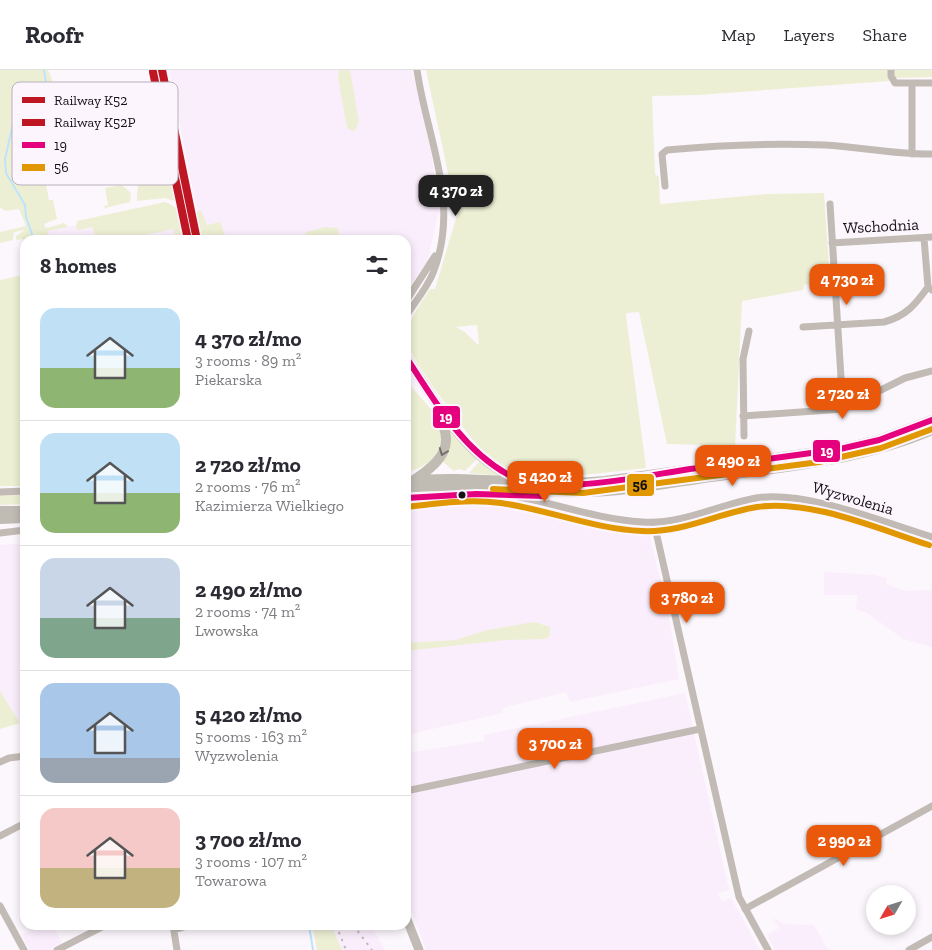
<!DOCTYPE html>
<meta charset="utf-8">
<style>
:root{--surface:#fff;--page:#f7f7f7;--text:#2b2b33;--muted:#7c7c81;--line:#e1e1e2;--accent:#ea580c}
body{margin:0;font-family:"Zilla Slab",serif;background:var(--page);color:var(--text);height:100vh;display:flex;flex-direction:column;font-size:19px;white-space:nowrap}
*{box-sizing:border-box;margin:0}
p{font-size:16px;color:var(--muted)}
.icon{flex:none;width:28px;height:28px;fill:none;stroke:currentColor;stroke-width:2;stroke-linecap:round;stroke-linejoin:round}
.map{position:relative;flex:1;overflow:hidden}
.panel{position:absolute;left:20px;top:165px;width:391px;height:695px;display:flex;flex-direction:column;background:var(--surface);border-radius:15px;box-shadow:0 2px 8px #0003}
.panel>*{flex:none}
.needle{width:32px;rotate:231deg}
.tools{position:absolute;left:866px;top:815px;display:grid;gap:10px}
.tools a{display:grid;place-items:center;width:50px;height:50px;border-radius:50%;background:var(--surface);box-shadow:0 2px 8px #0003;font-size:25px}
.price{position:absolute;translate:-50% -42px;padding:0 11px;border-radius:10px;background:var(--accent);color:#fff;font-size:16px;line-height:32px;filter:drop-shadow(0 1px 2px #0008)}
.price::after{content:'';position:absolute;left:50%;top:30px;width:15px;height:11px;margin-left:-8px;background:inherit;clip-path:polygon(0 0,100% 0,50% 100%)}
.price.selected{background:#222;color:#fff}
ul{padding:0;list-style:none}
li{display:flex;align-items:center;gap:15px;height:125px;padding:0 20px}
li+li{border-top:1px solid var(--line)}
li span{display:grid;place-items:center;flex:none;width:140px;height:100px;border-radius:15px;color:#555}
li>.icon{margin-inline-start:auto}
span .icon{width:60px;height:60px;fill:#fffc;stroke-width:1}
li b{font-size:21px}
h2{display:flex;justify-content:space-between;align-items:center;height:60px;padding:0 20px;font-size:21px}
header{display:flex;align-items:center;gap:30px;box-sizing:border-box;height:70px;padding:0 25px;background:var(--surface);border-bottom:1px solid var(--line)}
header strong{font-size:24px}
nav{display:flex;gap:28px;margin-inline-start:auto;font-size:18px}
.map>svg:first-child{display:block}
.built{fill:#fbeefc}
.green{fill:#edefd4;fill-rule:evenodd}
.lines{fill:none;stroke-linecap:round;stroke-linejoin:round}
.stream{stroke:#bde3fd;stroke-width:2}
.minor{stroke:#c2bbb5;stroke-width:7}
.tertiary{stroke:#c2bbb5;stroke-width:9}
.secondary{stroke:#c0bbb3;stroke-width:10}
.rail{stroke:#c0bab9;stroke-width:2;stroke-dasharray:2.5 5;stroke-linecap:butt}
.bus-1-casing{stroke:#fdf5fe;stroke-width:10}
.bus-2-casing{stroke:#fdf5fe;stroke-width:10}
.bus-1{stroke:#e5007d;stroke-width:6}
.bus-2{stroke:#e09702;stroke-width:6}
.rail-1-casing{stroke:#fdf5fe;stroke-width:11}
.rail-2-casing{stroke:#fdf5fe;stroke-width:11}
.rail-1{stroke:#be1622;stroke-width:8}
.rail-2{stroke:#be1622;stroke-width:8}
.oneway{stroke:#746e6d}
.bus-dot{fill:#161017;stroke:#fdf5fe;stroke-width:2}
.labels{text-anchor:middle;dominant-baseline:central;stroke-width:4;stroke-linejoin:round;paint-order:stroke}
.street-label{font-size:16px;fill:#161017;stroke:#fdf5fe}
.key{fill:#fdf5fe;stroke:#b8b0b9;stroke-width:1}
.key-label{font-size:14px;fill:#161017}
.line-badge{stroke:#fdf5fe;stroke-width:2}
.badge-label{font-size:14px;text-anchor:middle;font-weight:bold;fill:#fff}
.pale-badge-label{font-size:14px;text-anchor:middle;font-weight:bold;fill:#111}
</style>
<header>
<strong>Roofr</strong>
<nav><a>Map</a><a>Layers</a><a>Share</a></nav>
</header>
<div class="map">
<svg width="932" height="880" viewBox="0 0 932 880">
<rect width="100%" height="100%" fill="#fcf7fc"/>
<path class="built" d="M169 0H412L431 81 440 144H438L428 190 406 222V170H206L201 161Z
M168 136 182 170H49L48 161Z
M478 428 616 461 649 464 667 535 679 609 570 632 566 622 502 638 503 643 406 665V442Z
M25 473V651L20 653 0 621V475Z
M824 502 874 505 887 508 886 514 906 521 932 520V577L903 569 867 543 855 539 858 525H824Z
M685 623 729 820 718 823 722 832 731 828 760 880H426L406 825V683L484 671V665Z
M773 848 784 854 814 855 828 880H775L767 865 779 858Z
M31 855H52L62 873 49 880H30L21 865 33 859Z
M331 855H371L385 880H342Z"/>
<path class="green" d="M0 0H48C57 16 53 32 42 46L19 49 13 90 164 61 152 0H154L181 131 177 132 165 128 137 131C136 116 147 85 133 74L51 89 47 94 48 98 43 99 49 130H53L57 149 44 154 46 158 64 153 68 157 48 161 49 170H25L24 416H0V210L23 205V169L16 170V166L25 160 14 162 13 170 0 173V162L26 156 19 139 5 141 0 137Z
M339 0H350L359 52 354 62 347 58 338 8Z
M426 0H889V11L698 25 652 26 655 104 659 107 660 134 766 124 824 123 830 210 804 215 803 220 742 231 735 376 667 374 639 242 627 243 626 245 646 398C607 402 542 413 506 398 500 395 492 390 487 386 474 373 409 288 408 274 407 250 417 239 430 219H435L457 145ZM477 255 479 274H477L465 262 456 257Z
M894 0H932V7L894 8Z
M122 115 131 123 130 132 105 138 104 136 108 135 105 118Z
M165 132C183 138 186 153 190 170H176L173 159 123 170H117L116 165 97 170 92 157 78 160 76 158 77 151Z
M201 140 207 155 220 152 227 170H199L195 143Z
M325 157 338 158 340 170H304L306 162Z
M406 310C414 321 430 336 436 347 449 375 435 396 406 402Z
M446 353 477 389 465 401 459 399 454 401 443 392Z
M479 392 502 406 469 403Z
M25 425V434L0 435V425Z
M534 552 550 557V566L545 569 506 570 406 581V573L456 570 487 560Z
M0 621 20 653 0 659Z
M312 855H331L342 880H317Z"/>
<g class="lines">
<path class="stream" d="M34 170 26 147 25 135 6 103 5 89 15 45 18 42 35 44C50 33 47 16 44 0
M309 855 313 880"/>
<path class="minor" d="M156 0 192 170
M891 0V6L895 13H932
M912 84V14
M665 116 662 84 667 80C719 75 773 73 825 75 861 77 896 85 932 84
M830 134 843 339
M924 168 928 217 932 220
M832 173 932 167
M406 231 435 186
M406 246C415 232 427 218 433 203 461 132 427 70 417 0
M803 257 884 252C906 246 915 235 928 217
M743 346 843 339 905 308 932 301
M744 366 743 289 749 261
M0 422 25 421
M406 428C436 425 471 420 501 424 548 430 593 449 642 452 681 455 718 435 756 428 805 420 883 452 932 467
M654 453 739 827 768 880
M0 463 25 460
M0 692 9 688 25 686
M406 721 700 659
M0 766 25 753
M0 836 24 880
M745 839 932 736
M173 855 177 880
M174 860 190 855
M57 880 106 855
M909 880 932 867"/>
<path class="tertiary" d="M406 847 419 880"/>
<path class="secondary" d="M406 287C436 331 465 389 518 409
M414 410C443 391 457 374 436 341
M406 411C473 404 539 418 605 411L840 379 879 370 932 350
M406 418C464 412 522 422 580 422 624 422 668 413 711 407 786 397 862 390 932 360
M0 441H25
M0 449 25 448"/>
<path class="rail" d="M336 855 346 880
M353 855 372 880"/>
<defs>
<path id="bus-1" d="M406 287C434 330 461 378 507 404 549 428 642 406 690 399 740 393 790 386 840 379L879 370 932 350
M406 428 476 424 545 426"/>
<path id="bus-2" d="M493 419 583 423 819 392 881 378 932 359
M407 437C438 433 470 429 501 433 549 440 594 459 642 461 683 463 718 443 757 437 811 429 878 459 929 475"/>
</defs>
<use href="#bus-1" class="bus-1-casing"/>
<use href="#bus-2" class="bus-2-casing"/>
<use href="#bus-1" class="bus-1"/>
<use href="#bus-2" class="bus-2"/>
<defs>
<path id="rail-1" d="M162 0 197 170"/>
<path id="rail-2" d="M153 2 188 170"/>
</defs>
<use href="#rail-1" class="rail-1-casing"/>
<use href="#rail-2" class="rail-2-casing"/>
<use href="#rail-1" class="rail-1"/>
<use href="#rail-2" class="rail-2"/>
</g>
<defs><path id="oneway-chevron" d="M-2-3.5L2.5 0L-2 3.5" fill="none" stroke-width="1.6" stroke-linecap="round" stroke-linejoin="round" transform="scale(1.25)"/></defs>
<use class="oneway" href="#oneway-chevron" transform="translate(443 382) rotate(111)"/>
<circle class="bus-dot" cx="462" cy="425" r="4.5"/>
<g class="labels">
<g class="street-label">
<text transform="translate(881 156) rotate(-3)">Wschodnia</text>
<text transform="translate(853 428) rotate(16)">Wyzwolenia</text>
</g>
</g>
<rect x="12" y="12" width="166" height="103" rx="8" class="key"/>
<rect x="22" y="27" width="23" height="6" fill="#be1622"/>
<rect x="22" y="49" width="23" height="7" fill="#be1622"/>
<rect x="22" y="72" width="23" height="6" fill="#e5007d"/>
<rect x="22" y="94" width="23" height="7" fill="#e09702"/>
<g class="key-label">
<text x="54" y="35">Railway K52</text>
<text x="54" y="57">Railway K52P</text>
<text x="54" y="80">19</text>
<text x="54" y="102">56</text>
</g>
<g class="line-badge">
<rect x="432" y="335" width="29" height="24" rx="5" fill="#e5007d"/>
<rect x="812" y="369" width="29" height="24" rx="5" fill="#e5007d"/>
<rect x="626" y="403" width="29" height="24" rx="5" fill="#e09702"/>
</g>
<g class="badge-label">
<text x="446" y="352">19</text>
<text x="827" y="386">19</text>
</g>
<g class="pale-badge-label">
<text x="640" y="420">56</text>
</g>
</svg>
<div class="tools">
<a><svg class="needle" viewBox="-14 -14 28 28"><path d="M0-13l5 13h-10z" fill="#e53935"/><path d="M0 13l5-13h-10z" fill="#7c7c81"/></svg></a>
</div>
<b class="price selected" style="left:456px;top:147px">4 370 zł</b>
<b class="price" style="left:847px;top:236px">4 730 zł</b>
<b class="price" style="left:843px;top:350px">2 720 zł</b>
<b class="price" style="left:733px;top:417px">2 490 zł</b>
<b class="price" style="left:545px;top:433px">5 420 zł</b>
<b class="price" style="left:687px;top:554px">3 780 zł</b>
<b class="price" style="left:555px;top:700px">3 700 zł</b>
<b class="price" style="left:844px;top:797px">2 990 zł</b>
<section class="panel">
<h2>8 homes<svg class="icon" aria-label="filters" viewBox="0 0 24 24"><path d="M4 7h16M4 17h16"/><circle cx="9" cy="7" r="2"/><circle cx="15" cy="17" r="2"/></svg></h2>
<ul>
<li><span style="background:linear-gradient(#bfe0f5 60%,#8fb573 0)"><svg class="icon" aria-label="home" viewBox="0 0 24 24"><path d="M3 11l9-7 9 7M6 9v11h12V9"/></svg></span><div><b>4 370 zł/mo</b><p>3 rooms · 89 m²</p><p>Piekarska</p></div></li>
<li><span style="background:linear-gradient(#bfe0f5 60%,#8fb573 0)"><svg class="icon" aria-label="home" viewBox="0 0 24 24"><path d="M3 11l9-7 9 7M6 9v11h12V9"/></svg></span><div><b>2 720 zł/mo</b><p>2 rooms · 76 m²</p><p>Kazimierza Wielkiego</p></div></li>
<li><span style="background:linear-gradient(#c9d6e8 60%,#7fa58c 0)"><svg class="icon" aria-label="home" viewBox="0 0 24 24"><path d="M3 11l9-7 9 7M6 9v11h12V9"/></svg></span><div><b>2 490 zł/mo</b><p>2 rooms · 74 m²</p><p>Lwowska</p></div></li>
<li><span style="background:linear-gradient(#a9c7e8 75%,#9aa5b1 0)"><svg class="icon" aria-label="home" viewBox="0 0 24 24"><path d="M3 11l9-7 9 7M6 9v11h12V9"/></svg></span><div><b>5 420 zł/mo</b><p>5 rooms · 163 m²</p><p>Wyzwolenia</p></div></li>
<li><span style="background:linear-gradient(#f6c9c9 60%,#c2b280 0)"><svg class="icon" aria-label="home" viewBox="0 0 24 24"><path d="M3 11l9-7 9 7M6 9v11h12V9"/></svg></span><div><b>3 700 zł/mo</b><p>3 rooms · 107 m²</p><p>Towarowa</p></div></li>
</ul>
</section>
</div>
